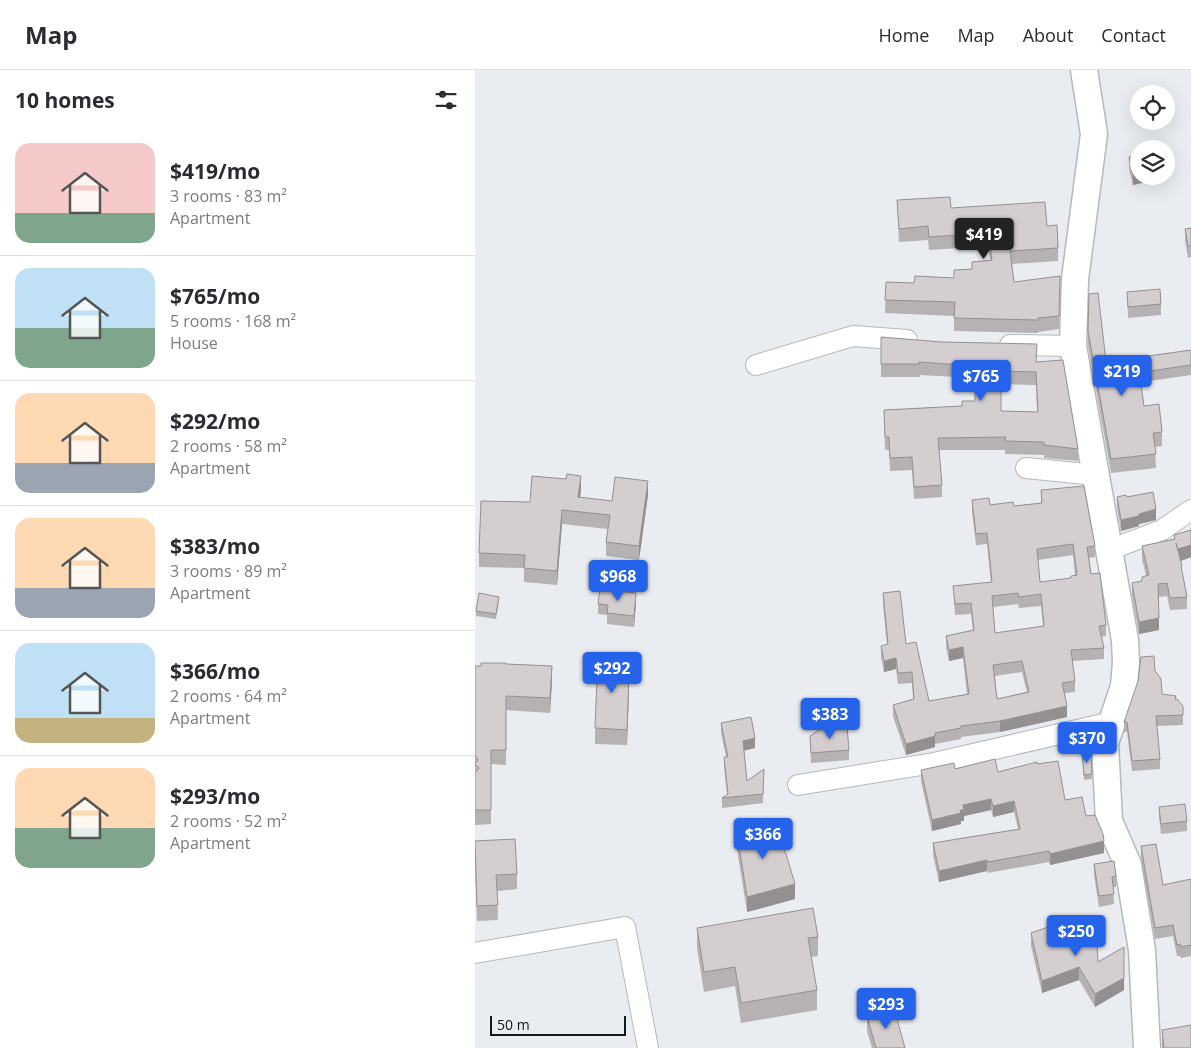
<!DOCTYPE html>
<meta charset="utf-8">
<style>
:root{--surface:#fff;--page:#f7f7f7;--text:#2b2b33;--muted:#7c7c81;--line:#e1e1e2;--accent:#2563eb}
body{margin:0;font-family:"Open Sans",sans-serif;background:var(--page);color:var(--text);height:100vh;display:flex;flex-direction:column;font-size:19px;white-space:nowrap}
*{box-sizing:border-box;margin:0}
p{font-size:16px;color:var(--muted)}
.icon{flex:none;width:28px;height:28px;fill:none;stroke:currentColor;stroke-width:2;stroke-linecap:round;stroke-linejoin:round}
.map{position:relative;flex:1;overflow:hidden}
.sheet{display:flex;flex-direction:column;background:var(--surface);width:475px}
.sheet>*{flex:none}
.tools{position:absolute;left:655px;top:15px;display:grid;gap:10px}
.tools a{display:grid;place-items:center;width:45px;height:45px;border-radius:50%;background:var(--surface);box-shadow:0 5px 20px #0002;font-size:25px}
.scale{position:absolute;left:15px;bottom:12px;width:136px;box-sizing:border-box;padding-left:5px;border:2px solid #151718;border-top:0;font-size:14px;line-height:18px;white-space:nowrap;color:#151718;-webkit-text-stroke:4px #e9edf2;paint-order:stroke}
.price{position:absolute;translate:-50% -42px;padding:0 11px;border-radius:5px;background:var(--accent);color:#fff;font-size:16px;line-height:32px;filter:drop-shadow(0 1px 2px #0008)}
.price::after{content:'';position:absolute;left:50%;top:30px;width:15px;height:11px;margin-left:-8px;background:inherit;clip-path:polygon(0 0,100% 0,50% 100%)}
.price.selected{background:#222;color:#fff}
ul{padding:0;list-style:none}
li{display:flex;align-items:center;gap:15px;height:125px;padding:0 15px}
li+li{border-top:1px solid var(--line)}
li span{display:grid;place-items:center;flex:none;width:140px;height:100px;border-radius:15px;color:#555}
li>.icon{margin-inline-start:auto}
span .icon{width:60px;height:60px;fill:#fffc;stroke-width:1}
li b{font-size:21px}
h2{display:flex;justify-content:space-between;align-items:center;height:60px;padding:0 15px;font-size:21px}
header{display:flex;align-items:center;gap:30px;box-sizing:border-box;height:70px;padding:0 25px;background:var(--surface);border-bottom:1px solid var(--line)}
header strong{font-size:24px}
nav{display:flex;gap:28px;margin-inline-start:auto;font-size:18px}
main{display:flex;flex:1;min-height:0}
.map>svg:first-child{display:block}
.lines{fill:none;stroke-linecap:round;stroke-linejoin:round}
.minor-casing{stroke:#b5b9bd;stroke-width:22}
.tertiary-casing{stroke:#b5b9bd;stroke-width:29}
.minor{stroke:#fff;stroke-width:20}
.tertiary{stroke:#fff;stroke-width:26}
.wall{fill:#b6b1b3;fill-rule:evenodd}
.shaded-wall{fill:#949092}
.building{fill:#d4ced0;stroke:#949092;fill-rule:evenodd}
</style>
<header>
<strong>Map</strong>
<nav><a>Home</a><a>Map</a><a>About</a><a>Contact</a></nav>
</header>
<main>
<section class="sheet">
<h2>10 homes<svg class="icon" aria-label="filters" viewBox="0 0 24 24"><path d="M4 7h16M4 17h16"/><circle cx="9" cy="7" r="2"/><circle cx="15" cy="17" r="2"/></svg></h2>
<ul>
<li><span style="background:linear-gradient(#f6c9c9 70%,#7fa58c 0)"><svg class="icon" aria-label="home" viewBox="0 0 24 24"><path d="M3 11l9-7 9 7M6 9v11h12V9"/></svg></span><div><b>$419/mo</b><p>3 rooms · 83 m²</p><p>Apartment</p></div></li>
<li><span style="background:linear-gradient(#bfe0f5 60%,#7fa58c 0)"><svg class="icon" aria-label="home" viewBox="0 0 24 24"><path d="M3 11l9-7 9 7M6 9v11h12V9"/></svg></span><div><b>$765/mo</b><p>5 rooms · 168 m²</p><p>House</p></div></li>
<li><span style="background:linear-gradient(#ffd9b3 70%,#9aa5b1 0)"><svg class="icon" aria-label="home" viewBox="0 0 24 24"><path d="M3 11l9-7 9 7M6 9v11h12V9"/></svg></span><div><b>$292/mo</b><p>2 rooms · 58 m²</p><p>Apartment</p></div></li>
<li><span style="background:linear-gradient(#ffd9b3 70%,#9aa5b1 0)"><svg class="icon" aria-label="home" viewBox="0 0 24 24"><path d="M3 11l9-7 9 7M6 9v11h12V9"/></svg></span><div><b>$383/mo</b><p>3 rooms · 89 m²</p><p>Apartment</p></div></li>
<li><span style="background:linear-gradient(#bfe0f5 75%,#c2b280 0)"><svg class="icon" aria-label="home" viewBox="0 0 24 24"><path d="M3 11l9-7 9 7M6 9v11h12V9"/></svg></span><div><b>$366/mo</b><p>2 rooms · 64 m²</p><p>Apartment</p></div></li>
<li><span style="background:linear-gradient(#ffd9b3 60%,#7fa58c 0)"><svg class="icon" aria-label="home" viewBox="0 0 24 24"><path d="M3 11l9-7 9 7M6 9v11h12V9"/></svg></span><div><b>$293/mo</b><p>2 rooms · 52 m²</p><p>Apartment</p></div></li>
</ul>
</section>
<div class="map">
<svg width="716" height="978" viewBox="0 0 716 978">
<rect width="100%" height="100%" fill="#e9edf2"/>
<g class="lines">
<defs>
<path id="minor" d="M535 275 598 276
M281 295 378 266 432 270
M551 398 621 405
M634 480 687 460 716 440
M323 715 459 693 637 652
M0 883 150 857 173 978"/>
<path id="tertiary" d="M609 0 619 64 600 209 598 276 650 570 651 593 649 616 630 673 634 751 653 795 667 880 672 978"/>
</defs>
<use href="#minor" class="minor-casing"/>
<use href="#tertiary" class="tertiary-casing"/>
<use href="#minor" class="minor"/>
<use href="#tertiary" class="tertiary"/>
</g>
<path class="wall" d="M654 87 684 106V109L658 115 654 98Z
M422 130 476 138 572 156 583 178V191L537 194 539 212 585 219 584 259 563 262V263L479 261V246L410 243 411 212 439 213 479 208V200L497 199V192L515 190 513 176 454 180 453 170 424 172Z
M716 158V187L713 188 710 170V159Z
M652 222 686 234V245L653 248Z
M613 261 631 291 669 336 687 362V376L680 377 681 398 636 403 613 275Z
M406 267 562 291 603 379V391L569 388V385L530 384V380H464L467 415V427L439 429 437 400 415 401 414 380H410L409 340 487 336 500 331V308L445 305V307H406ZM526 314 561 315 562 342 526 341Z
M716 280V305L668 312 666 298V287Z
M106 420 105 427 137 431 173 425 164 490 131 486V472L133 459 87 454 82 515 49 512V498L4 497V483L55 432Z
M566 420 620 476V487L614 488 616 504 631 555V566L626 567 629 578V589L597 591 600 611V622L590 623 592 647 525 662 486 667V669L460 674V677L431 685 418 646V635L438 629 437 613 423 614 421 599 409 602 406 587V576L412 575 408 534V523L431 574 454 631 492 624 488 588 474 591 471 577V566L498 560 496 544 480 545 478 516 516 513 512 474 501 475 497 441V430L515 435 539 436 566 433ZM598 485 600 505 596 508 565 512 563 490ZM543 534 544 538 566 536 568 556 520 563 518 537ZM547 602 552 622 522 629 520 606Z
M642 427H652L681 450 664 454V456L646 461 642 437Z
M716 460V487L706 491 707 503 712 527V539L695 540 692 526 684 527V560L664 564 657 525V513L667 511V507L671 506 667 489V476L699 469V465Z
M24 532 21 549 1 546V541Z
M161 533 159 557 132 554V545L123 544V534Z
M31 594 77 611 75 643 31 640V695L16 694V754L0 755V596Z
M680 601 687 624 701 629 708 636V655L682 656 685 689V699L657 701 652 662H649V652Z
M154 619 152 675 120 674V658Z
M246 653 280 678 269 680 272 711 289 699 288 733 247 738V728L252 725 249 697V687H251L246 663Z
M335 666 374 680V690L336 693Z
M607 683H616L617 709 609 710Z
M562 694 590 730 611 746 629 783 575 795 574 792 513 803 512 801 464 812 458 785V773L543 759 539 742 518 747 516 740 489 746V751H486V754L457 761 446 711V700L480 699 523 702Z
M684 737 712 751V761L686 764 684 747Z
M262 763 320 829 272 842 262 779Z
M0 771 42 804V819L22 821 23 850 2 851 0 800Z
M666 776 688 815 716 809V886L706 888 705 886H702L698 866 680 869 666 788Z
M619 794 641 806V817H638L639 834 624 837 619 805Z
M222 858 343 867V886L336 887 342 920V940L266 953 260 916 229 922 222 878Z
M592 860 613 874 623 892 649 877V920L620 937 604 910 567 923 556 876V863Z
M392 946 430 978H397L392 961Z
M687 960 716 978H687Z"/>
<path class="shaded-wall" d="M664 103V106H684V109L658 115V105Z
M106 406V420L103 441V427Z
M173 411V425L164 490V476Z
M681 439V450L664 454V456L646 461V450L664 444Z
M87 440V454L82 515V501Z
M716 475V487L703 492V479Z
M161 523V533L159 557V546Z
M684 548V560L664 564V552Z
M488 577V588L474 591V580Z
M421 588V599L409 602V591Z
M77 596V611L75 643V628Z
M154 604V619L152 675V660Z
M592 636V647L525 662V651Z
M460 666V677L431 685V674Z
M280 668V678L268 681V671Z
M516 729V740L489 746V751H486V754L457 761V750L485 740 488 735Z
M539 731V742L518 747V736Z
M629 771V783L575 795V784Z
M512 790V801L464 812V801Z
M320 814V829L272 842V827Z
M604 897V910L567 923V911Z
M649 908V920L620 937V924Z"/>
<path class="building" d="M664 85V103L658 105 654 87Z
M475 127 476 138 570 132 572 156 582 155 583 178 535 181 539 212 585 206 584 246 563 248V250L479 248 480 232 410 230 411 212 439 213 440 206 479 208V200L497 199V192L517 190 513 163 454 167 453 156 424 159 422 130Z
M716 158V176H713L710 159Z
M685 219 686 234 653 237 652 222Z
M623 223 631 291 662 287 669 336 684 334 687 362 678 363 681 384 636 389 613 261 614 224Z
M406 267 467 272 562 274 561 292 588 290 603 379 569 375V372L530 371 531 367 463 368 467 415 439 417 437 387 415 388 414 367H410L409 340 487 336V331H500V296L444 292 445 294H406ZM526 301 561 302 563 342 526 341Z
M716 280V295L668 302 666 287Z
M92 404 106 406 103 427 137 431 140 407 173 411 164 476 131 472 135 445 87 440 82 501 49 498 50 485 4 483 6 431 55 432 57 406 91 409Z
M609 416 620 476 612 477 616 504 625 503 631 555 624 556 629 578 596 580 600 611 587 613 592 636 525 651 486 656V658L460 663V666L431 674 418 635 439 629 437 602 423 603 421 588 409 591 406 576 413 574 408 523 425 521 431 574 441 572 454 631 494 624 488 577 474 580 471 566 499 560 496 533 480 534 478 516 517 512 512 463 501 464 497 430 514 428 515 435 538 432 539 436 567 433 566 420ZM598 474 602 505 596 506V508L565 512 562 479ZM543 523 544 527 566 524 569 556 520 563 517 526ZM547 591 554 622 522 629 518 595Z
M678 422 681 439 664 444V446L646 450 642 427 651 425 652 427Z
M716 460V475L703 479 701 473 707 496H706L712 527 695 528 692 513 683 514 684 548 664 552 657 513 667 511V507L674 505 667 476 700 469 699 465Z
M125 519 161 523 159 546 132 543 133 535 123 534Z
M4 523 24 527 21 544 1 541Z
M123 583 137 584 154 604 152 660 120 658Z
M679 586 680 601 686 609 687 624 701 626 700 629H702L708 636V645L681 646 685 689 657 691 652 652H649L663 611 666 587Z
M6 593H31V594L77 596 75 628 31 626V680H16V740H0V703L4 698 0 694 3 690 0 685V596H6Z
M276 647 280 668 268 671 272 711 289 699 288 724 247 728 253 724 249 687H253L246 653Z
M372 656 374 680 336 683 335 666 346 659Z
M607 683H616L617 704 609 705Z
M520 689 523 702 562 692V694L583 691 590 730 607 727 611 746 620 745 628 764 629 771 575 784 574 781 513 792 512 790 464 801 458 773 545 759 539 731 518 736 516 729 488 735 489 740H485L486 743 457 750 446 700 479 693 480 699Z
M710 734 712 751 686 754 684 737Z
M293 748 311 784 320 814 272 827 262 763Z
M40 769 42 804 21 805 23 835 2 836 0 771Z
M681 774 688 815 716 809V875L706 877 705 874 702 875 698 855 680 858 666 776Z
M639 791 641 806 637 807 639 824 624 826 619 794Z
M338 838 343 867 333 868 342 920 266 933 260 897 229 902 222 858Z
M590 851 592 860 613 859V874L622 873 623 892 649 877V908L620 924 604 897 567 911 556 863Z
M419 938 430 978H401L392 946Z
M716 955V978H689L687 960Z"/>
</svg>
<div class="tools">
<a><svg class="icon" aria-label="locate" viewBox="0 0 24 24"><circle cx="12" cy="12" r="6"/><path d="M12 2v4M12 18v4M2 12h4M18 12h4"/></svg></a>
<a><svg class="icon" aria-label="layers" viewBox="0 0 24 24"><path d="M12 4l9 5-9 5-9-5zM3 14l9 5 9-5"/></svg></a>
</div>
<div class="scale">50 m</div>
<b class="price selected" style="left:509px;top:190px">$419</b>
<b class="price" style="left:647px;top:327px">$219</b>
<b class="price" style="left:506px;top:332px">$765</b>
<b class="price" style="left:143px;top:532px">$968</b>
<b class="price" style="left:137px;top:624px">$292</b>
<b class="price" style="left:355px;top:670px">$383</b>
<b class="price" style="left:612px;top:694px">$370</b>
<b class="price" style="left:288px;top:790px">$366</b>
<b class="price" style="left:601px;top:887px">$250</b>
<b class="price" style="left:411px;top:960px">$293</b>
</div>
</main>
